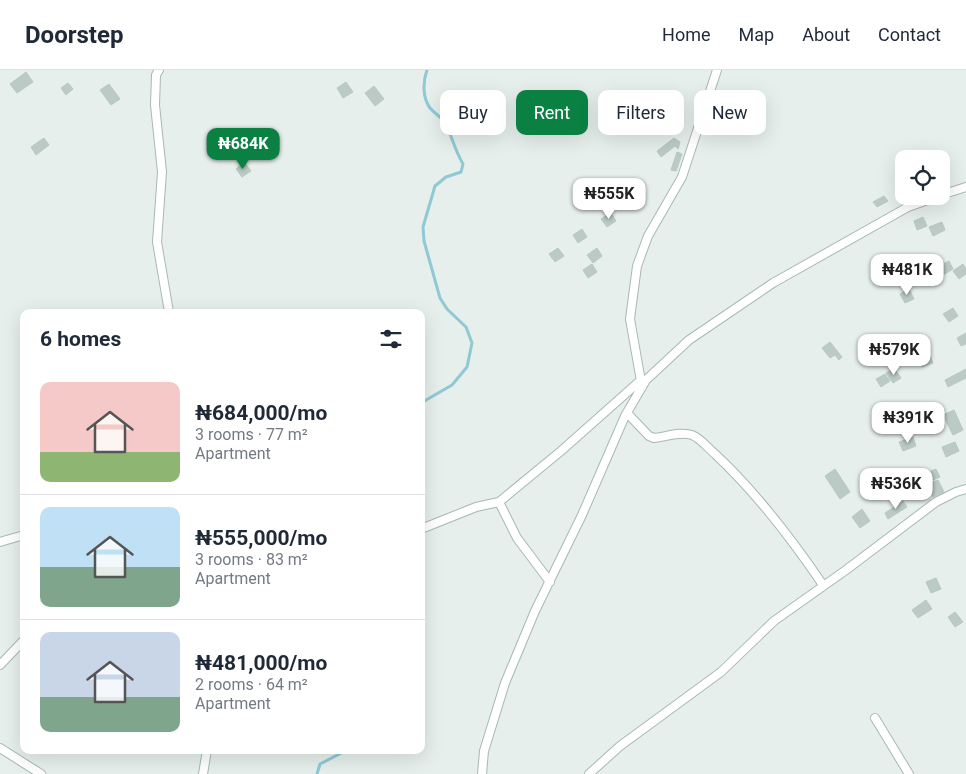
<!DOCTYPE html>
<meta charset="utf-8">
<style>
:root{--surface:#fff;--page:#f2f2f3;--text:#1f2937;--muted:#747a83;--line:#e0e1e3;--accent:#0b8043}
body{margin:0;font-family:Roboto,sans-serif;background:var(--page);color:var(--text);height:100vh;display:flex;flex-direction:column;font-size:19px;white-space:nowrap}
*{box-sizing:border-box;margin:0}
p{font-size:16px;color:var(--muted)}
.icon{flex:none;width:28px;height:28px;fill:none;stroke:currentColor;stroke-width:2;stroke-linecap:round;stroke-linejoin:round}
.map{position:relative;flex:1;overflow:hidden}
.panel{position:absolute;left:20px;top:239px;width:405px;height:445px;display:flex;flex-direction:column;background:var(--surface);border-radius:10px;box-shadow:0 5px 20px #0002}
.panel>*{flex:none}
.banner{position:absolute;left:440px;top:20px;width:450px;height:45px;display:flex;gap:10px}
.fabs{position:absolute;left:895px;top:80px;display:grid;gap:10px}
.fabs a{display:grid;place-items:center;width:55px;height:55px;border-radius:10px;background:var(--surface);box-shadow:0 5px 20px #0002;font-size:25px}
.price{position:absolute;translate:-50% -42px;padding:0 11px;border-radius:10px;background:#fff;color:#222;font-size:16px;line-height:32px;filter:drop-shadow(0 1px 2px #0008)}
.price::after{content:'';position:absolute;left:50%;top:30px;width:15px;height:11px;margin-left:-8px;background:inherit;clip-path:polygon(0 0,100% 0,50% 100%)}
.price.current{background:var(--accent);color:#fff}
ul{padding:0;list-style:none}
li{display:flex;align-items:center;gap:15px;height:125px;padding:0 20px}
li+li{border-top:1px solid var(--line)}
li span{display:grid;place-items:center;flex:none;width:140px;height:100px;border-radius:10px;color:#555}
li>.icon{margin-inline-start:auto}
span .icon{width:60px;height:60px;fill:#fffc;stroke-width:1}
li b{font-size:21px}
h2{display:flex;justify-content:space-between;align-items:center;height:60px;padding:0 20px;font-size:21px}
.tag{padding:0 18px;border-radius:10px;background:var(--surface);box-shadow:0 5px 20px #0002;font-size:18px;line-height:45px}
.tag.current{background:var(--accent);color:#fff}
header{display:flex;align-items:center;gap:30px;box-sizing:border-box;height:70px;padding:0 25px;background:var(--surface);border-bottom:1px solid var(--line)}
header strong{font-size:24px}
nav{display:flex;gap:28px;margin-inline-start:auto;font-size:18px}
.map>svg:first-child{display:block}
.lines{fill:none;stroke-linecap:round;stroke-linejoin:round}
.stream{stroke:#8ec9d4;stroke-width:3}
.building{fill:#bbcac4;stroke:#b8c9c2}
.street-casing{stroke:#a8b8b2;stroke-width:10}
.street{stroke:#fff;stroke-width:8}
</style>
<header>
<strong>Doorstep</strong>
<nav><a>Home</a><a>Map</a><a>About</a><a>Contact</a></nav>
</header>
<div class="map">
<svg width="966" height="704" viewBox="0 0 966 704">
<rect width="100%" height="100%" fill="#e6efeb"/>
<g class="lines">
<path class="stream" d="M421 333 452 315 467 297 472 273 466 257 447 239 440 228 424 171 423 157 435 116 446 107 461 102 463 94C455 81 452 67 446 54 442 47 435 44 430 38 422 27 423 11 427 0
M317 704 320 694 347 680"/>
</g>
<path class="building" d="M26 2 33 12 17 23 10 14Z
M346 12 353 22 343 28 337 18Z
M68 13 73 19 66 25 61 18Z
M109 14 120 29 111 35 100 20Z
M374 16 384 29 375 36 365 23Z
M44 68 49 75 36 85 31 77Z
M674 68 680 72 678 79 675 76 661 87 657 81Z
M677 82 682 84 676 101 671 100Z
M244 92 251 101 242 107 236 99Z
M884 126 888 131 877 137 873 132Z
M611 143 616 151 607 157 601 149Z
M923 147 927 156 917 160 914 151Z
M942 152 945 160 933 166 929 157Z
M582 159 587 167 578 173 573 165Z
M558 178 564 186 555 192 549 184Z
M597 178 602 186 593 193 587 185Z
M949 191 953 199 943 205 938 197Z
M592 194 597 202 588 208 583 200Z
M963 194 966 199V204L959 209 953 201Z
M909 219 914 229 905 233 900 224Z
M953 238 958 246 949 252 943 244Z
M966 263V274L961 276 957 268Z
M830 272 842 287 839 290 835 285 830 288 822 278Z
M926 276 933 293 922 297 915 280Z
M894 298 901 308 893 313 886 303Z
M966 299V308L948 317 945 310Z
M885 304 890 311 881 317 876 309Z
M954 340 963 360 953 365 943 345Z
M913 367 916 376 903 381 899 372Z
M955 372 959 381 946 387 942 377Z
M835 399 850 422 840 429 825 406Z
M936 399 940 407 933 410 929 402Z
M938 410 944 422 933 427 928 414Z
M903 431 907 437 888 449 885 443Z
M862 439 870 451 860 458 852 447Z
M936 508 941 519 931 523 926 512Z
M926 530 932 539 918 548 912 540Z
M955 542 963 552 955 557 948 547Z"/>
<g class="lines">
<defs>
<path id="street" d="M159 0 156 5 155 35 162 102 157 172 169 242
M941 125 966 117
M642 317 630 249 637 196 648 166 682 107 717 0
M627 343 649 366 654 368C665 367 681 361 692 365 700 368 708 378 715 384 757 423 791 468 823 515
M499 432 517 468 550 512
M421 459 476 437 499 432 561 381 641 310
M0 472 24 465
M0 595 24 570
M875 648 909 704
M0 678 41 704
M203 704 207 680
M482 704 484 681 505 613 535 541 582 445 625 346 646 310 689 270 773 213 908 137 939 126
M589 704 620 676 721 602 774 551 846 500 936 432 956 422 966 419"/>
</defs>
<use href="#street" class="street-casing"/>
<use href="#street" class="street"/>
</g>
</svg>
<div class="fabs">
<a><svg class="icon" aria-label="locate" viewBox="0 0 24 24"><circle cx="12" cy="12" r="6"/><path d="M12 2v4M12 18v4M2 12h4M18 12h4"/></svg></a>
</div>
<b class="price current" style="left:243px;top:100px">₦684K</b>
<b class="price" style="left:609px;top:150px">₦555K</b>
<b class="price" style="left:907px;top:226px">₦481K</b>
<b class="price" style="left:894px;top:306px">₦579K</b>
<b class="price" style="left:908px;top:374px">₦391K</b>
<b class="price" style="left:896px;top:440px">₦536K</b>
<div class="banner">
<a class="tag">Buy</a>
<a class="tag current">Rent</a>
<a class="tag">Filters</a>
<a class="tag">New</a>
</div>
<section class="panel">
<h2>6 homes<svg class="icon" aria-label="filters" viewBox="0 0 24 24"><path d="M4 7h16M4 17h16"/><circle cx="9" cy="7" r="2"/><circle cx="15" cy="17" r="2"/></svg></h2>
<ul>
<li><span style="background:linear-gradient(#f6c9c9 70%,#8fb573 0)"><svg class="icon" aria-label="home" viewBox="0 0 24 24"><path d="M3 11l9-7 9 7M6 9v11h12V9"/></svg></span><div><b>₦684,000/mo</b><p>3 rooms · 77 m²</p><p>Apartment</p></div></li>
<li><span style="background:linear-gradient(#bfe0f5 60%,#7fa58c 0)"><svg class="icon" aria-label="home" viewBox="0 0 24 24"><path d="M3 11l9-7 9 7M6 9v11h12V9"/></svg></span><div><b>₦555,000/mo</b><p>3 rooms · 83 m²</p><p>Apartment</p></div></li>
<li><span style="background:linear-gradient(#c9d6e8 65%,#7fa58c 0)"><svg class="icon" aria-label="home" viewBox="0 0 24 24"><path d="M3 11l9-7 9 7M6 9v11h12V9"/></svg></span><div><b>₦481,000/mo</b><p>2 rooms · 64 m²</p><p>Apartment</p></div></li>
</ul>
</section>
</div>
